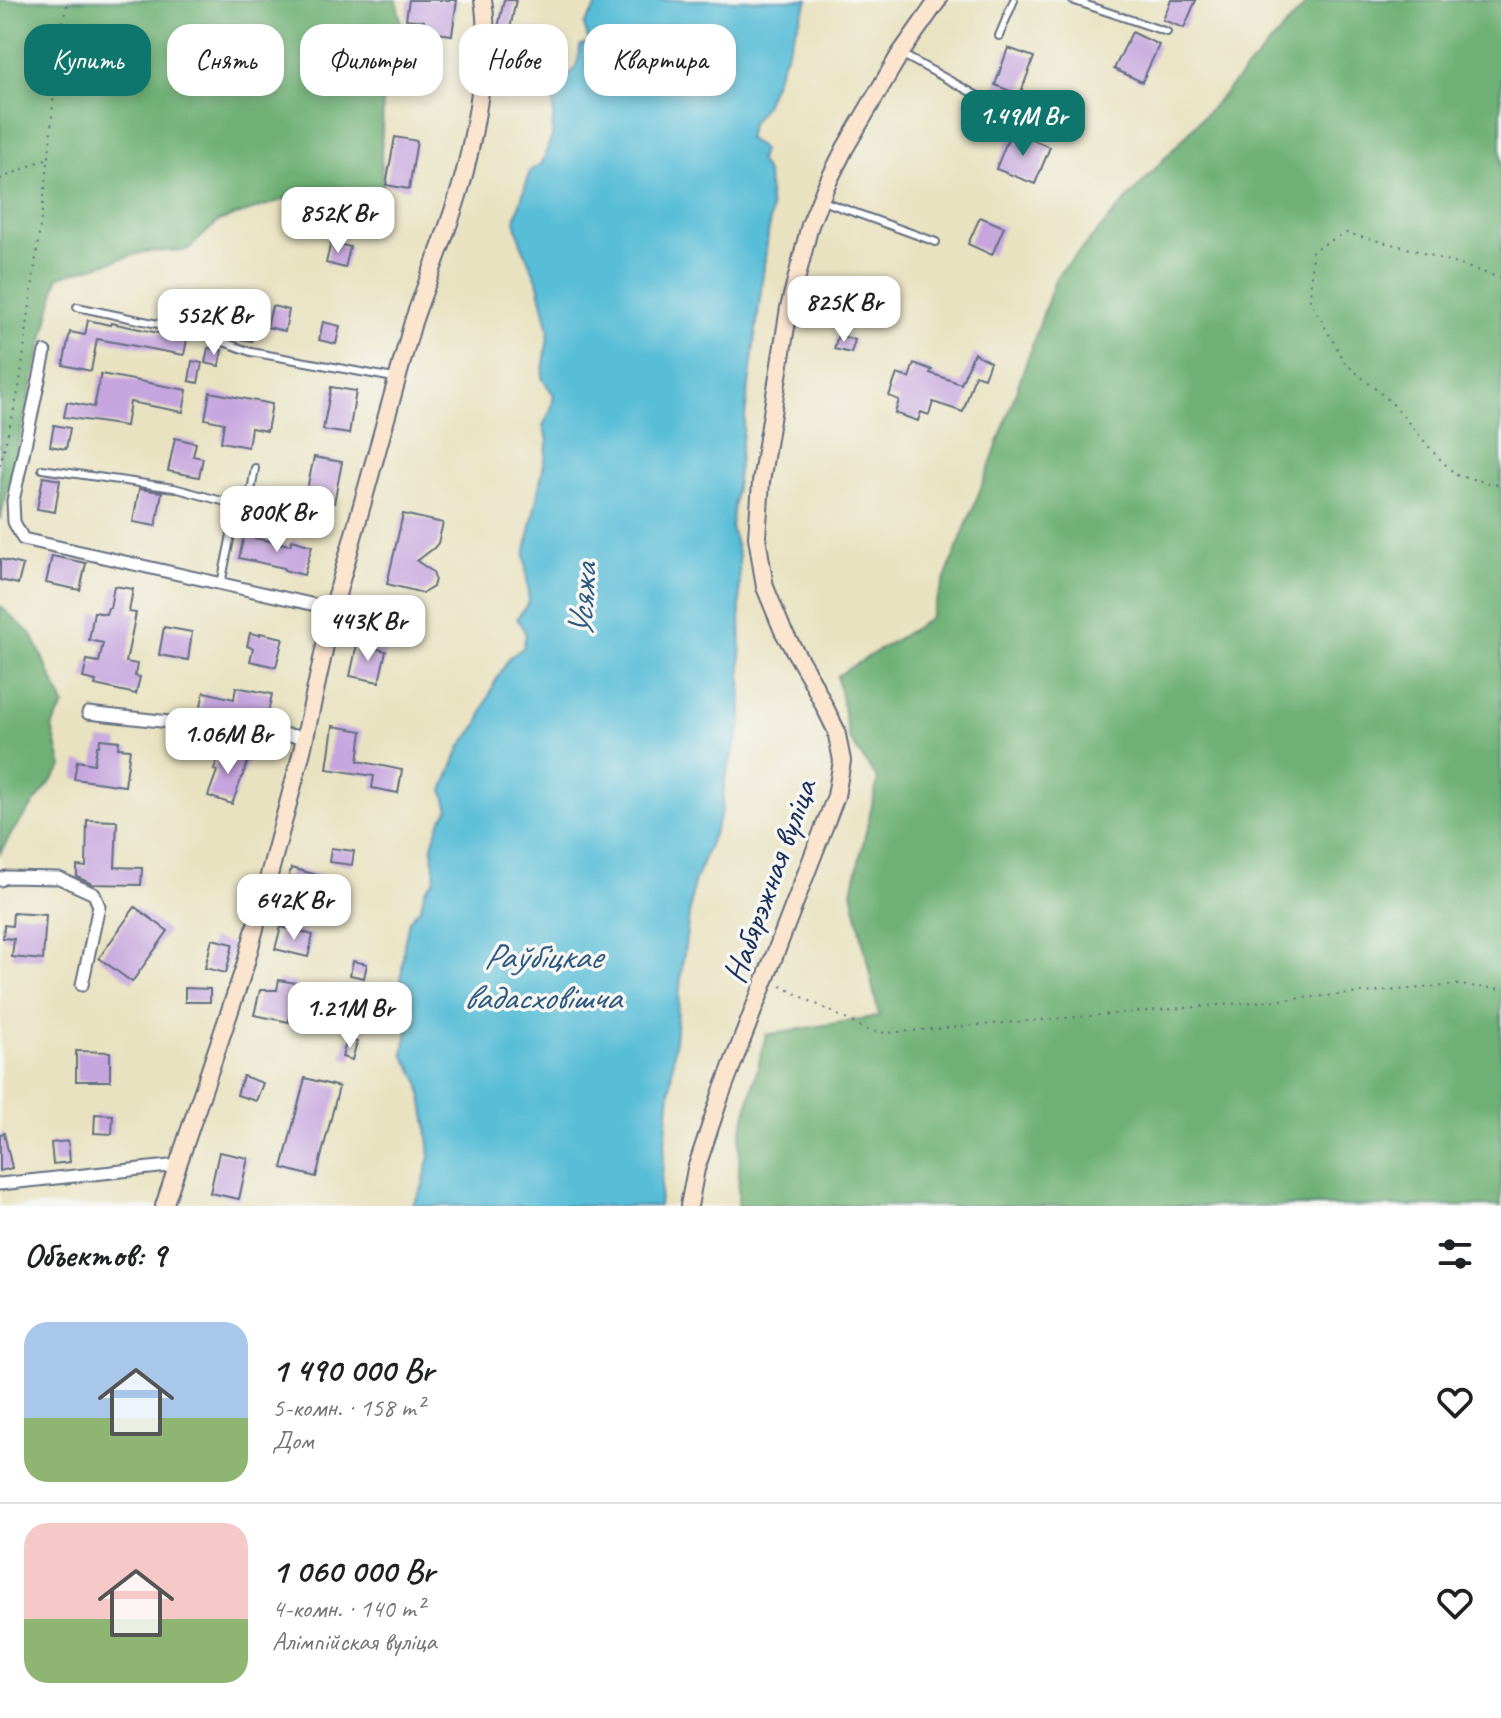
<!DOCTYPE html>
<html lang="ru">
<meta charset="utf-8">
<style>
:root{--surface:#fff;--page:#f2f2f2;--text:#202124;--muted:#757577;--line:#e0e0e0;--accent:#0f766e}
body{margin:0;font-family:Caveat,sans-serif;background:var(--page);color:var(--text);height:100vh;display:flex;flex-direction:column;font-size:30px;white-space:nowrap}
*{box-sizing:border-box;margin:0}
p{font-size:26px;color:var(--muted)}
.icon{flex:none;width:44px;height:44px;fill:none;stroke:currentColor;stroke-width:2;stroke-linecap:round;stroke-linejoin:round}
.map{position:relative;height:1206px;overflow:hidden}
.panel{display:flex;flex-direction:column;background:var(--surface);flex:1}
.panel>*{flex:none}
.top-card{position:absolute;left:24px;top:24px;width:800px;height:72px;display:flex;gap:16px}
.price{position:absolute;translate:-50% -68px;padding:0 18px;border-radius:16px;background:#fff;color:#222;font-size:26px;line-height:52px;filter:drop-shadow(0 2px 4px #0008)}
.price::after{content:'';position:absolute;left:50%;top:48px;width:24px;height:18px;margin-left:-12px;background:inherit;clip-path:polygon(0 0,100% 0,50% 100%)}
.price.selected{background:var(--accent);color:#fff}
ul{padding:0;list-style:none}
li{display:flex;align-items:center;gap:24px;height:200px;padding:0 24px}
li+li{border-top:2px solid var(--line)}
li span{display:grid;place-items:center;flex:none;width:224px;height:160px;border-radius:24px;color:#555}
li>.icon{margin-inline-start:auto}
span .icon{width:96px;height:96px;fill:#fffc;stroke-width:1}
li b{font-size:34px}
h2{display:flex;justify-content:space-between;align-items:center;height:96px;padding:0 24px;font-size:34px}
.tag{padding:0 28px;border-radius:24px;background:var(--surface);box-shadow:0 4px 12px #0003;font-size:28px;line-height:72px}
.tag.selected{background:var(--accent);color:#fff}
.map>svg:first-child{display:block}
.forest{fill:#6eb074;stroke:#447069;stroke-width:2}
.water{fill:#59bdd7;stroke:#3a769a;stroke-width:2}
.building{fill:#c6a5de}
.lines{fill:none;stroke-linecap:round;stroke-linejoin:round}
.lane-casing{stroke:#636e80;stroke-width:10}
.street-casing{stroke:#636e80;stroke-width:15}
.secondary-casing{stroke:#636e80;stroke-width:20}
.path{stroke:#636e80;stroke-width:2;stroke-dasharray:2 6;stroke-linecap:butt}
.lane{stroke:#fff;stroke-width:6}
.street{stroke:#fff;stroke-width:11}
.secondary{stroke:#fbe5cf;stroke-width:16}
.labels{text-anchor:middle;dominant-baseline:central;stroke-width:7;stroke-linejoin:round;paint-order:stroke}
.street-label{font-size:34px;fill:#1b2f5e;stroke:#f6f6f2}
.water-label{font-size:36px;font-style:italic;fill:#2e5a82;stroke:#f6f6f2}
</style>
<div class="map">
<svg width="1501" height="1206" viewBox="0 0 1501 1206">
<rect width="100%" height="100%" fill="#f6f6f2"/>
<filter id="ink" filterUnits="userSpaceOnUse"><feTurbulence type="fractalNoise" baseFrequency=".0125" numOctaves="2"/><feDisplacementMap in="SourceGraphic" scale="16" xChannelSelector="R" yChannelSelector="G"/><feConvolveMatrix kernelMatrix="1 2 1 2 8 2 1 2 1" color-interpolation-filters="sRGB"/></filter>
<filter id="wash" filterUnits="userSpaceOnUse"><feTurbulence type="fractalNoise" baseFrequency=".006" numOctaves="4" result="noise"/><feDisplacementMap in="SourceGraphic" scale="32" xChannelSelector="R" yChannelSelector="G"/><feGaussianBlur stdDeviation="1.8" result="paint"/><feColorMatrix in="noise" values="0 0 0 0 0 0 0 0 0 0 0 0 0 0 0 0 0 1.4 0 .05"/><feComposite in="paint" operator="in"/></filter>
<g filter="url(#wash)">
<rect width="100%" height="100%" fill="#e9e2c0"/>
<path class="forest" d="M0 0H396L402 25 438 74 383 100 381 155 383 195 333 212 285 199 219 221 187 250 144 252 58 277 0 520Z
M1310 0H1501V1206H738L740 1137 766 1035 879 1016 852 891 878 780 849 738 837 676 929 619 992 460 1056 277Z
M0 606 32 635 64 705 52 727 62 767 13 831 0 853Z"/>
<path class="water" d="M595 0H808L765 105 752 122 747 138 763 150 759 160 767 174 771 211 731 527 739 556 742 722 725 779 722 811 693 886 682 967 659 1206H412L422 1188 430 1157 427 1125 419 1081 403 1054 409 1026 400 994 404 945 409 920 421 907 425 890 435 879 432 845 441 820 449 809 443 790 461 746 479 723 484 707 496 680 510 657 523 648 526 634 517 618 529 602 525 555 545 459 548 440 543 426 551 410 554 395 542 378 549 330 537 280 521 244 515 220 530 171 542 163 552 136 555 86C572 75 579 67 580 46L589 42 584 25 596 7Z"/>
<g id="blocks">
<path class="building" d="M409 0H457L452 35 423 31 424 21 406 19Z
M504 0H516L510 29 498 27Z
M1171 0H1196L1184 28 1163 20Z
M1132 32 1159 45 1142 82 1114 69Z
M1008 48 1034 57 1020 95 995 85Z
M1011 131 1050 147 1035 184 996 169Z
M395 137 417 141 409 189 386 185Z
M980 217 1004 227 992 255 968 244Z
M331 242 350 247 345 268 326 263Z
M272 306 289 310 285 331 267 327Z
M228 315 256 320 252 341 224 336Z
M88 320 110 325 111 323 187 339 184 355 97 339 91 371 63 365 70 332 85 335Z
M323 322 340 326 336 344 319 340Z
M838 335 855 340 851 353 834 349Z
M208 348 222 350 219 366 205 363Z
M974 353 990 362 984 378 975 375 963 412 933 402 929 415 921 412 918 421 895 413 899 400 889 396 897 374 909 378 914 363 932 370 930 373 961 384Z
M192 361 202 363 198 383 189 381Z
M101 374 187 390 183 412 130 402 126 426 64 417 67 402 94 407Z
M331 387 356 391 349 434 323 430Z
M210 392 272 404 267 431 251 428 248 447 221 442 224 423 205 419Z
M54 425 70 428 66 449 50 446Z
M175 438 196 443 193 456 203 458 199 477 168 471Z
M314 457 342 462 334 503 305 498Z
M43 477 60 480 55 512 37 509Z
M139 489 162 492 156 526 133 522Z
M403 514 443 523 438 543 434 548 417 561 433 572 435 579 433 587 423 593 387 584Z
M244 536 290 545 292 540 312 546 304 575 284 570V568L239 558Z
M52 556 86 563 80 590 46 583Z
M0 559 23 565 18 584 0 580Z
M114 586 133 589 129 612 136 613 126 662 137 664 135 676 140 677 136 694 95 685 96 681 83 678 87 660 99 662 103 643 89 640 94 612 106 614 108 608H110Z
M164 627 192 632 188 660 159 655Z
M250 633 260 635V633L283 638 276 667 250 661 253 648 247 646Z
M357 644 386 651 379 682 350 676Z
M236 687 272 694 266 723 216 713 215 718 199 715 204 692 234 699Z
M333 726 362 731 358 761 402 770 398 793 372 788 374 776 327 769Z
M100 739 119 741 118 748 130 749 125 786 74 779 77 761 94 764 97 746H99Z
M221 748 249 758 232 804 208 796 217 771 214 770Z
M87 820 117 821 115 867 142 868 141 885 92 884 77 877V866L86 867Z
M331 848 354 851 352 865 329 862Z
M291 868 321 876 316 896 286 888Z
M135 907 168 931 132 982 99 958Z
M13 913 46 915 43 960 12 957 14 939 3 938 4 925 12 926Z
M281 927 313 935 308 957 275 949Z
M212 939 233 944 226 973 205 968Z
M353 961 367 964 364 978 350 975Z
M279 980 296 983 289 1022 254 1015 260 990H277Z
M185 988 210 989V1002H185Z
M347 1039 357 1042 352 1060 342 1057Z
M76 1051 110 1052V1081H76Z
M243 1076 263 1083 256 1101 237 1095Z
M305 1078 339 1087 316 1177 282 1168Z
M95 1114 113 1115 112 1134 94 1133Z
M4 1133 12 1168 0 1171V1134Z
M68 1141 70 1162 53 1164 51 1143Z
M219 1152 248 1158 239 1199 210 1193Z"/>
</g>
</g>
<g filter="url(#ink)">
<use href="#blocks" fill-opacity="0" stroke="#636e80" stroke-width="2"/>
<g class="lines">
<defs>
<path id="lane" d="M1072 0 1167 32
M999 36 1014 0
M903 55 1042 131
M820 200 936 242
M77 307 196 332 251 352 394 378
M42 469 174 488 237 505
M221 584 237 505 251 491 255 468"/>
<path id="street" d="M45 352 13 501 14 522 23 539 333 609
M88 713 305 737
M0 880 6 877 59 878 94 894 99 906 82 985
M0 1184 178 1165"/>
<path id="secondary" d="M164 1206 245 966 302 751 333 609 413 322C430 272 452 223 465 171 472 143 477 115 481 86 485 58 488 28 483 0
M689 1206 696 1169 721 1094 836 796 842 761 836 730 811 679 783 631 765 587 757 537 761 482 789 308 810 225 826 186 845 148 900 54 938 0"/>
</defs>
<use href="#lane" class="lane-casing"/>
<use href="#street" class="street-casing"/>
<use href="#secondary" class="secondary-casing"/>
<path class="path" d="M0 179 48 158
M1501 278 1411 249 1346 233 1312 250 1310 300 1345 363 1392 403 1435 454 1456 475 1501 486
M0 465 19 389 49 157 58 35 69 0
M781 986 867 1030 886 1033 1457 985 1501 989"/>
<use href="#lane" class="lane"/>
<use href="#street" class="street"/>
<use href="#secondary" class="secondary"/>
</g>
</g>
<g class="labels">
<g class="street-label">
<text transform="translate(769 881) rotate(-70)">Набярэжная вуліца</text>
</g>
<g class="water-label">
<text transform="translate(582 601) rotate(-86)">Усяжа</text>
<text x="542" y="956">Раўбіцкае<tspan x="542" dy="41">вадасховішча</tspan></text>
</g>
</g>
</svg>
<b class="price selected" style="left:1023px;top:158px">1.49M Br</b>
<b class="price" style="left:338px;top:255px">852K Br</b>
<b class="price" style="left:844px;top:344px">825K Br</b>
<b class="price" style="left:214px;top:357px">552K Br</b>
<b class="price" style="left:277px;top:554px">800K Br</b>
<b class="price" style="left:368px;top:663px">443K Br</b>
<b class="price" style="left:228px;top:776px">1.06M Br</b>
<b class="price" style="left:294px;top:942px">642K Br</b>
<b class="price" style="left:350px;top:1050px">1.21M Br</b>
<div class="top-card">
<a class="tag selected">Купить</a>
<a class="tag">Снять</a>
<a class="tag">Фильтры</a>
<a class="tag">Новое</a>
<a class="tag">Квартира</a>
</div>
</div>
<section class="panel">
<h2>Объектов: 9<svg class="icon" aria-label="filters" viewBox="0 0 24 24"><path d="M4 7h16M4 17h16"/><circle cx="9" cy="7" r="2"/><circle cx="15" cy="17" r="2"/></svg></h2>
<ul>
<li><span style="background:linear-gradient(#a9c7e8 60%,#8fb573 0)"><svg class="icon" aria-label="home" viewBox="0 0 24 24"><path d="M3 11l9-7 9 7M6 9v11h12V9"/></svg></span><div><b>1 490 000 Br</b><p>5-комн. · 158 m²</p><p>Дом</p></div><svg class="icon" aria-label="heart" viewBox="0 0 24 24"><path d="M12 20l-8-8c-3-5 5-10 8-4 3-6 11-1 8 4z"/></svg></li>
<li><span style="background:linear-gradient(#f6c9c9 60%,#8fb573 0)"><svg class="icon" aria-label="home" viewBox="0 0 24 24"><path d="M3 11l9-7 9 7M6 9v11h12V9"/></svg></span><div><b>1 060 000 Br</b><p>4-комн. · 140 m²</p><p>Алімпійская вуліца</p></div><svg class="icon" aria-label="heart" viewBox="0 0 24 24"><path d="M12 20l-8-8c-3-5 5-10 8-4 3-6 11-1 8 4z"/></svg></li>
</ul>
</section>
